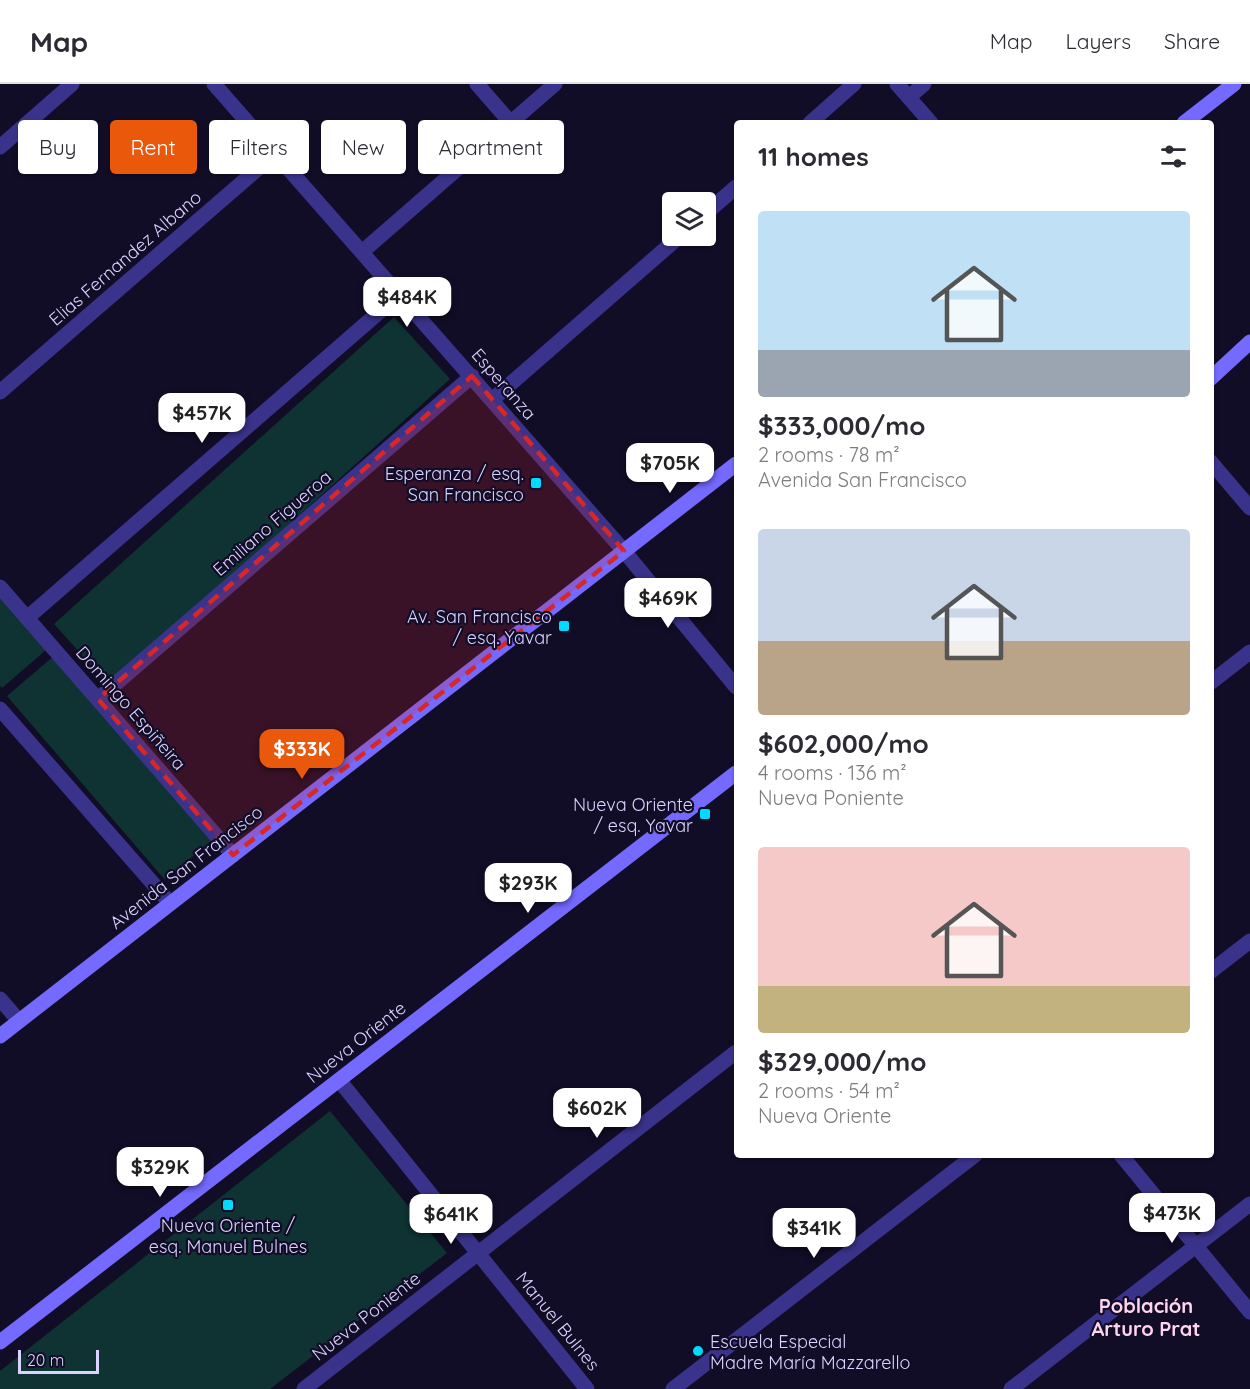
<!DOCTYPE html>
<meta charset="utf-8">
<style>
:root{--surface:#fff;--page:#f7f7f7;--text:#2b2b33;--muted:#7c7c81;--line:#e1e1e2;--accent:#ea580c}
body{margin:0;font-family:Quicksand,sans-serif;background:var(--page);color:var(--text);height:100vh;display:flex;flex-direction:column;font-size:22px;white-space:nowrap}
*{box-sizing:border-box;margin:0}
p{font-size:20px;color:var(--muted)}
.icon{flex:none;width:33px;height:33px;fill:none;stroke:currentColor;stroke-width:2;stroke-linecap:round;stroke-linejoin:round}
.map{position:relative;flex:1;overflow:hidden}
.sheet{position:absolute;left:734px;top:36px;width:480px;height:1038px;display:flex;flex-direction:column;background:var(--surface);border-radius:6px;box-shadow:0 2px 4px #0004}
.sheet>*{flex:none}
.banner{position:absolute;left:18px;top:36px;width:570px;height:54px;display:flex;gap:12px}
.tools{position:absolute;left:662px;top:108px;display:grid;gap:12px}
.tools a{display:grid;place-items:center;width:54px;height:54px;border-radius:6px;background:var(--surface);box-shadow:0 2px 4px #0004;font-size:30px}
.scale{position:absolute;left:18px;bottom:15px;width:81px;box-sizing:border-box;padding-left:6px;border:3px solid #dad3ff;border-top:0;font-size:16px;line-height:21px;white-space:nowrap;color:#dad3ff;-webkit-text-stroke:4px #120d27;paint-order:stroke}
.price{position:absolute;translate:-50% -51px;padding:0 14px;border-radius:12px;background:#fff;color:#222;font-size:20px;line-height:39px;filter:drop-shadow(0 2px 3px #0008)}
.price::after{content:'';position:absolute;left:50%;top:36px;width:18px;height:14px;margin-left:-9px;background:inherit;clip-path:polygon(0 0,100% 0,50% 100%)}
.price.selected{background:var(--accent);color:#fff}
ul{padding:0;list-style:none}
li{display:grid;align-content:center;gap:12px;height:318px;padding:0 24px}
li span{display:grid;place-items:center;height:186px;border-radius:6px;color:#555}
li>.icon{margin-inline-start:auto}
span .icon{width:108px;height:108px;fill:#fffc;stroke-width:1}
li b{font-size:26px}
h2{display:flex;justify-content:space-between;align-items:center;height:72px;padding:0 24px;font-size:26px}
.tag{padding:0 21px;border-radius:6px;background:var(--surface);box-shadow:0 2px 4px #0004;font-size:21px;line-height:54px}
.tag.selected{background:var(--accent);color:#fff}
header{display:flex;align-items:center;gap:36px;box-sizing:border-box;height:84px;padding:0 30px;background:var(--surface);border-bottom:2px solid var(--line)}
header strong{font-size:28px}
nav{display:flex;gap:33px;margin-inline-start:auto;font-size:21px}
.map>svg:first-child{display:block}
.green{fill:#0f3232}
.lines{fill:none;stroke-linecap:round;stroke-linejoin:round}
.minor{stroke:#3a338b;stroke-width:15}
.tertiary{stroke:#3a338b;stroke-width:15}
.secondary{stroke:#746aff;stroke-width:15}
.marked{fill:#d62828;fill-opacity:0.2;stroke:#d62828;stroke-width:4.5;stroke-dasharray:12 8;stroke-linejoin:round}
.poi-dot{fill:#00dafe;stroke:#120d27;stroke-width:2}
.labels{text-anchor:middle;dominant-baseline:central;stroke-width:4.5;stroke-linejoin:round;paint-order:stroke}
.street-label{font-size:18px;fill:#dad3ff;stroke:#120d27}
.poi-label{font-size:18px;fill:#dad3ff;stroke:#120d27;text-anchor:end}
.neighbourhood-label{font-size:20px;font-weight:bold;fill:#ffd5ee;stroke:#120d27}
</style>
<header>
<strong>Map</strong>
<nav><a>Map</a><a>Layers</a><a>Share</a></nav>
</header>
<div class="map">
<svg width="1250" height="1305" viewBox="0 0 1250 1305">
<rect width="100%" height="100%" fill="#120d27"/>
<path class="green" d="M394 233 450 295 110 602 54 540Z
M0 512 46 566 2 604 0 602Z
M55 571 212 756 165 796 7 612Z
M330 1027 447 1169 270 1305H0V1287Z"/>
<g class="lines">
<path class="minor" d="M477 0 511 39
M909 13 924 0
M810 39 854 0
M0 63 72 0
M705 130 736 103
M362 168 555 0
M0 308 276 69
M492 316 680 152
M1210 377 1250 424
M0 503 233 771
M27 534 400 210
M1210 599 1250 568
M98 615 472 292
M0 625 170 819
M1210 888 1250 857
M0 915 19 937
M339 996 587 1305
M1121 1071 1250 1228
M304 1305 736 968
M673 1305 975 1071
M1011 1305 1250 1120"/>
<path class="tertiary" d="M214 0 624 467 736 603
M897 0 931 39"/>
<path class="secondary" d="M1184 39 1234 0
M1210 295 1250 258
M0 952 736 380
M0 1258 736 689"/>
</g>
<path class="marked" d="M472 292 624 467 233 771 98 615Z"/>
<g class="poi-dot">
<rect x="530" y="393" width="12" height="12" rx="3"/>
<rect x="558" y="536" width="12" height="12" rx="3"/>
<rect x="699" y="724" width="12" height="12" rx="3"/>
<rect x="222" y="1115" width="12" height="12" rx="3"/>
<circle cx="698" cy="1267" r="6"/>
</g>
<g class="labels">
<g class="street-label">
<text transform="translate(125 174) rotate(-41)">Elias Fernandez Albano</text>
<text transform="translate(504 300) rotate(49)">Esperanza</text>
<text transform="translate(272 439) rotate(-41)">Emiliano Figueroa</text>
<text transform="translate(131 624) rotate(49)">Domingo Espiñeira</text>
<text transform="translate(186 783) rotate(-38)">Avenida San Francisco</text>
<text transform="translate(356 958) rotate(-38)">Nueva Oriente</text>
<text transform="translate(366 1232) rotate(-38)">Nueva Poniente</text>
<text transform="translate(558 1237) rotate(51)">Manuel Bulnes</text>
</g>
<g class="poi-label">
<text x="524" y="389">Esperanza / esq.<tspan x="524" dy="21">San Francisco</tspan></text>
<text x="552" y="532">Av. San Francisco<tspan x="552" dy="21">/ esq. Yavar</tspan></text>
<text x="693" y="720">Nueva Oriente<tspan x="693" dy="21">/ esq. Yavar</tspan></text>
<text x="228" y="1141" text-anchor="middle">Nueva Oriente /<tspan x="228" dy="21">esq. Manuel Bulnes</tspan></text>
<text x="710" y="1257" text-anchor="start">Escuela Especial<tspan x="710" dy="21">Madre María Mazzarello</tspan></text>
</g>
<g class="neighbourhood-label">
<text x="1146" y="1221">Población<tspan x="1146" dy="23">Arturo Prat</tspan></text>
</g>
</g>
</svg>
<div class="tools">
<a><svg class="icon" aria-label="layers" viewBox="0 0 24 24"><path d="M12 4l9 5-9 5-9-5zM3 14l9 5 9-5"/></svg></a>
</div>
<div class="scale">20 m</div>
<b class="price" style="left:407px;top:244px">$484K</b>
<b class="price" style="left:202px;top:360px">$457K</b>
<b class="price" style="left:670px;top:410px">$705K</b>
<b class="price" style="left:668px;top:545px">$469K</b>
<b class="price selected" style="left:302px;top:696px">$333K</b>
<b class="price" style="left:528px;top:830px">$293K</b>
<b class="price" style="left:597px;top:1055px">$602K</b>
<b class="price" style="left:160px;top:1114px">$329K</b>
<b class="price" style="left:1172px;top:1160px">$473K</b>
<b class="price" style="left:451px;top:1161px">$641K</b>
<b class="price" style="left:814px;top:1175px">$341K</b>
<div class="banner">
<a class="tag">Buy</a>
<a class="tag selected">Rent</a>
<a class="tag">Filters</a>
<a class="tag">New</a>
<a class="tag">Apartment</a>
</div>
<section class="sheet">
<h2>11 homes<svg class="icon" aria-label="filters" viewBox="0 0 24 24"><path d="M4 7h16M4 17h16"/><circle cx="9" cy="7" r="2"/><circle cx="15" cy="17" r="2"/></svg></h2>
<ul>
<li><span style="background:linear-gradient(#bfe0f5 75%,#9aa5b1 0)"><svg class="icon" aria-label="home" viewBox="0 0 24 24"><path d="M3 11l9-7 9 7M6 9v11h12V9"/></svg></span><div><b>$333,000/mo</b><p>2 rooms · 78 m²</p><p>Avenida San Francisco</p></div></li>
<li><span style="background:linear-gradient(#c9d6e8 60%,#b9a48a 0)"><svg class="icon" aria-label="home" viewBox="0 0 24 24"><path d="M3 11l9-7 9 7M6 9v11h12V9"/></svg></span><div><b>$602,000/mo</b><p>4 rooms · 136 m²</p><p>Nueva Poniente</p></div></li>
<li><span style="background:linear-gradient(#f6c9c9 75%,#c2b280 0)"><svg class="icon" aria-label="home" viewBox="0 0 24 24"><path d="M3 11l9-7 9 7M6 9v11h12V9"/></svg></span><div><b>$329,000/mo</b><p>2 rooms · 54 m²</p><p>Nueva Oriente</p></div></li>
</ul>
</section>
</div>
